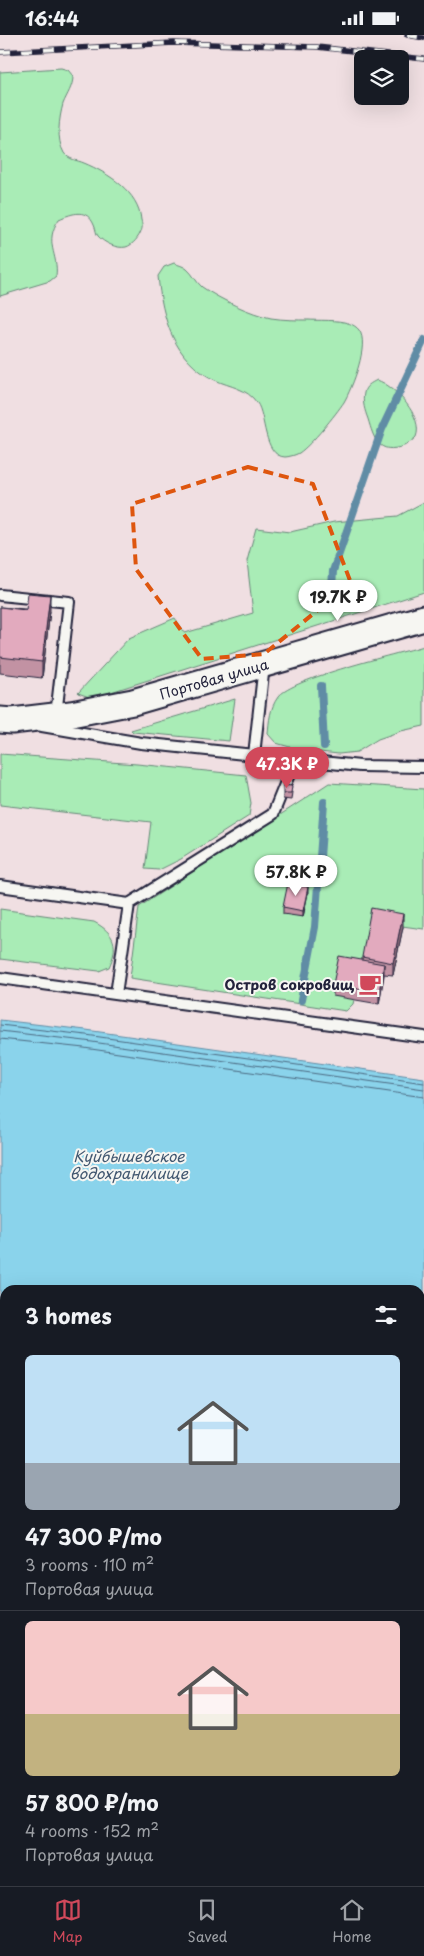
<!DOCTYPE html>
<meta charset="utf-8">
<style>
:root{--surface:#171b24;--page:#20242c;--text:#f1f3f6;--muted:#9ea1a6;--line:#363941;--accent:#d1495b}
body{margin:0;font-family:"Playpen Sans",sans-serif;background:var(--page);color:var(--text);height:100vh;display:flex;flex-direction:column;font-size:19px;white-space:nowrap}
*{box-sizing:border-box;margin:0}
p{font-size:16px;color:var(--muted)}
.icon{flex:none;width:28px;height:28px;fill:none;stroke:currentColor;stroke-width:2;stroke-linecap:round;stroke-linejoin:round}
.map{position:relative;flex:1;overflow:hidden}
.details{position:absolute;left:0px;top:1250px;width:425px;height:601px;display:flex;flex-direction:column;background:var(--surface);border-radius:15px 15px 0 0;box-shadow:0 5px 20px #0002}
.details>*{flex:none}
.fabs{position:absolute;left:354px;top:15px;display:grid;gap:10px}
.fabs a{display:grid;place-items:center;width:55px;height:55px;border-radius:8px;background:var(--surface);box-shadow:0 5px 20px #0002;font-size:25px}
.price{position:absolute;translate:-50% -42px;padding:0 11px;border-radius:18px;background:#fff;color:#222;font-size:16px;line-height:32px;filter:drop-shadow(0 1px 2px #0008)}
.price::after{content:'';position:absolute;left:50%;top:30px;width:15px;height:11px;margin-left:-8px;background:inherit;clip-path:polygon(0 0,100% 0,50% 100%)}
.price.selected{background:var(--accent);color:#fff}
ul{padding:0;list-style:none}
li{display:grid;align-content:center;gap:10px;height:265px;padding:0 25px}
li+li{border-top:1px solid var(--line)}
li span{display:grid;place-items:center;height:155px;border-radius:8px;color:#555}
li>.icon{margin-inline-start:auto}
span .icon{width:90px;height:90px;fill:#fffc;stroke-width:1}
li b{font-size:21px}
h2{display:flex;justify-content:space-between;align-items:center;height:60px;padding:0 25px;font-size:21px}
.status{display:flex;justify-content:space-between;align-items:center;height:35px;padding:0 25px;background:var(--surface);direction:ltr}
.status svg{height:14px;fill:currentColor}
.tab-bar{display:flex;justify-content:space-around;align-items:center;height:70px;border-top:1px solid var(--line);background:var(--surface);font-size:14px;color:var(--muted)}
.tab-bar a{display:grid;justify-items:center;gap:2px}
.tab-bar .selected{color:var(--accent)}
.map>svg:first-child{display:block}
.green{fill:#a9ecb6;stroke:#668778}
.water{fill:#8ad3eb;stroke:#608ca5}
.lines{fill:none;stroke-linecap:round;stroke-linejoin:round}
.shore{stroke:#4c6981;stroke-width:1}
.stream{stroke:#608ca5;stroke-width:8}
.service-casing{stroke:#22223b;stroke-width:14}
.tertiary-casing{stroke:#22223b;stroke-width:29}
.service{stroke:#f6f6f2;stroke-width:10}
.tertiary{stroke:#f6f6f2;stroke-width:25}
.rail-casing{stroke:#22223b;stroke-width:5.5}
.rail{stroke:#f6f6f2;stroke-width:4;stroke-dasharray:11;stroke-linecap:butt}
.wall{fill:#c292a3;stroke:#22223b}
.shaded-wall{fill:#9e7785;stroke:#22223b}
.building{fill:#e2aabe;stroke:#22223b}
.marked{fill:none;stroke:#de560e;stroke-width:4;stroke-dasharray:10 6;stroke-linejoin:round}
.labels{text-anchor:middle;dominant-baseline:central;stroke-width:4;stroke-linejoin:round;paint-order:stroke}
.street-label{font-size:14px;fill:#22223b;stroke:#f6f6f2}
.poi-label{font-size:14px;font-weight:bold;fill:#22223b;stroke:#f6f6f2;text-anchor:end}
.water-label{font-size:15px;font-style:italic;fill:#415770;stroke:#f6f6f2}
</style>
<div class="status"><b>16:44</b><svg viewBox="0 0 49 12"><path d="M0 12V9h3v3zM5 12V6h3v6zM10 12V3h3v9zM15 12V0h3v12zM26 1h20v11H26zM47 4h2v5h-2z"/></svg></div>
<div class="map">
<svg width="424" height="1851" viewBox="0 0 424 1851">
<rect width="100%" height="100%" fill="#f0dfe2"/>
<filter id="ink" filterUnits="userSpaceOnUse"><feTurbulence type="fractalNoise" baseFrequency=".02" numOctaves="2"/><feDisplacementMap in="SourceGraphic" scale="10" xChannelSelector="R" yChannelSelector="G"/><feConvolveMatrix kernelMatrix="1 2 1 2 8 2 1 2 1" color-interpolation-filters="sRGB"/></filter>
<g filter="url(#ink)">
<path class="green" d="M61 33 68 35 73 41C73 52 67 59 63 69 59 84 56 104 64 118 69 125 77 125 84 128 108 138 139 157 141 185 142 188 143 193 141 196 139 202 133 210 126 212 117 214 104 208 98 201 96 199 96 194 94 190 87 173 73 178 59 184 43 208 59 219 56 241L50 246 0 261V37Z
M174 228C178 230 184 231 187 234 193 239 196 247 202 252 219 264 251 279 271 283 284 285 296 285 309 285 323 286 350 283 359 295 370 309 352 353 344 367 336 379 311 410 299 418 296 420 288 422 285 422 263 421 266 380 257 368 247 353 230 352 215 345 174 326 162 283 158 241L164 232Z
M377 345C395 351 424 382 416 402 413 405 408 409 404 411 378 420 374 404 368 384 365 376 362 367 364 358 365 351 371 348 377 345Z
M424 467V557L92 663 78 658 129 603 175 583 185 598 253 578 247 526 256 493 290 497 334 487 398 481Z
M424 611V691L401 696 378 704 357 717 339 719 300 715 276 708 268 699C269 686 270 673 278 662 292 643 397 619 424 611Z
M235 664 229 706 133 697 131 695Z
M0 719 137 729 246 740 251 768 249 781 181 824 159 835 145 834 151 787 0 770Z
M329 748 424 754V894L373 887 353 969 346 976 130 943 139 872Z
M0 874 94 887C115 898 119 911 109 932L99 936 0 924Z"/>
<path class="water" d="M0 985 86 995 424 1043V1851H0V1559L5 1561V1846H420V1255H5V1440L0 1439Z"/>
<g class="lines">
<path class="shore" d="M0 990 86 1000 424 1048
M0 996 85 1006 424 1054
M0 1004 84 1013 424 1062"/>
<path class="stream" d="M331 570 333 536 382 394 424 305
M321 651 324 711
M301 965 315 892 324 767"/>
<defs>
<path id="service" d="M0 560 69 567 56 680
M264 630 254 720 360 731 424 732
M42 691 141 708 254 720
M0 851 129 869 116 959
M129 869 273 779 288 742 292 723
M0 943 424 1002"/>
<path id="tertiary" d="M0 685 12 686 71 679 133 667 424 583"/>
</defs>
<use href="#service" class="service-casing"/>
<use href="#tertiary" class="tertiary-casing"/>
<use href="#service" class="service"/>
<use href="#tertiary" class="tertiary"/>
<defs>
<path id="rail" d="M407 0 424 3
M0 17 174 8 317 12 424 24"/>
</defs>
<use href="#rail" class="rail-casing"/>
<use href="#rail" class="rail"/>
</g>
<path class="wall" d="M0 572 50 576 42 643 0 638Z
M292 757 291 765 283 764V758Z
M308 858 303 882 283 879V872Z
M403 892 393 940 384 939 379 969 333 961V949L362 925V922Z"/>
<path class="shaded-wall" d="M50 560V576L42 643V627Z
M308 852V858L303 882V876Z
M403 879V892L393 940V928Z
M384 929V941L379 969V957Z"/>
<path class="building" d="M28 558 50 560 42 627 0 622V572L26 575Z
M283 750 292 751 291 758H283Z
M288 848 308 852 303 876 283 872Z
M371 873 403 879 393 928 362 922Z
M339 921 384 929 379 957 333 949Z"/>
</g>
<path class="marked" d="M248 432 313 449 351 548 264 619 202 624 136 534 132 469Z"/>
<defs>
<symbol id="cafe-bare" viewBox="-9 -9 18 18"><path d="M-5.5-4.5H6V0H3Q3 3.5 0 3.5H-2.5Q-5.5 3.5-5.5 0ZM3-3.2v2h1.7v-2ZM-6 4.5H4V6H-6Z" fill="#d1495b" stroke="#f6f6f2" stroke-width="2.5" paint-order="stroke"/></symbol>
</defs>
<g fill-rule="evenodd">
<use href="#cafe-bare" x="354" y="933" width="32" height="32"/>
</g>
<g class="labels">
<g class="street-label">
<text transform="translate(214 644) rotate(-16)">Портовая улица</text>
</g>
<g class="poi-label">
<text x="354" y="949">Остров сокровищ</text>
</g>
<g class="water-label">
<text x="129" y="1120">Куйбышевское<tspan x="129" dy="17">водохранилище</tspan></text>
</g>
</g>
</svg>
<div class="fabs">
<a><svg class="icon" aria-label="layers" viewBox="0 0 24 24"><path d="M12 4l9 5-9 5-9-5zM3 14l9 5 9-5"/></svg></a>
</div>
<b class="price" style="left:338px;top:587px">19.7K ₽</b>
<b class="price selected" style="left:287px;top:754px">47.3K ₽</b>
<b class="price" style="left:296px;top:862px">57.8K ₽</b>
<section class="details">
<h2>3 homes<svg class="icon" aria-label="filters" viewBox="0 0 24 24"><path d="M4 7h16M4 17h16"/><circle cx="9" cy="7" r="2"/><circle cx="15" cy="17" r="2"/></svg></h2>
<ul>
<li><span style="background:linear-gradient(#bfe0f5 70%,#9aa5b1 0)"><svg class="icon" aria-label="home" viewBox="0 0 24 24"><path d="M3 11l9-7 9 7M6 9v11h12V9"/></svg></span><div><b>47 300 ₽/mo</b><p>3 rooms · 110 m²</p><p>Портовая улица</p></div></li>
<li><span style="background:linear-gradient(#f6c9c9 60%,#c2b280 0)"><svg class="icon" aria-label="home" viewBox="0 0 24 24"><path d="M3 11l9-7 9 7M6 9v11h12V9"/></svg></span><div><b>57 800 ₽/mo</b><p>4 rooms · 152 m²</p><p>Портовая улица</p></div></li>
</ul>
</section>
</div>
<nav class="tab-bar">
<a class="selected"><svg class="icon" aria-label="map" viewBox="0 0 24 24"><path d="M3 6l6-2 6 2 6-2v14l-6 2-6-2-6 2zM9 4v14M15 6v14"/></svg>Map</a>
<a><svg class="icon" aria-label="saved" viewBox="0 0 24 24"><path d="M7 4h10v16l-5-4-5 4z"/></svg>Saved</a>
<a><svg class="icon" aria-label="home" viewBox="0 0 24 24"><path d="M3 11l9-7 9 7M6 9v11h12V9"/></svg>Home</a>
</nav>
